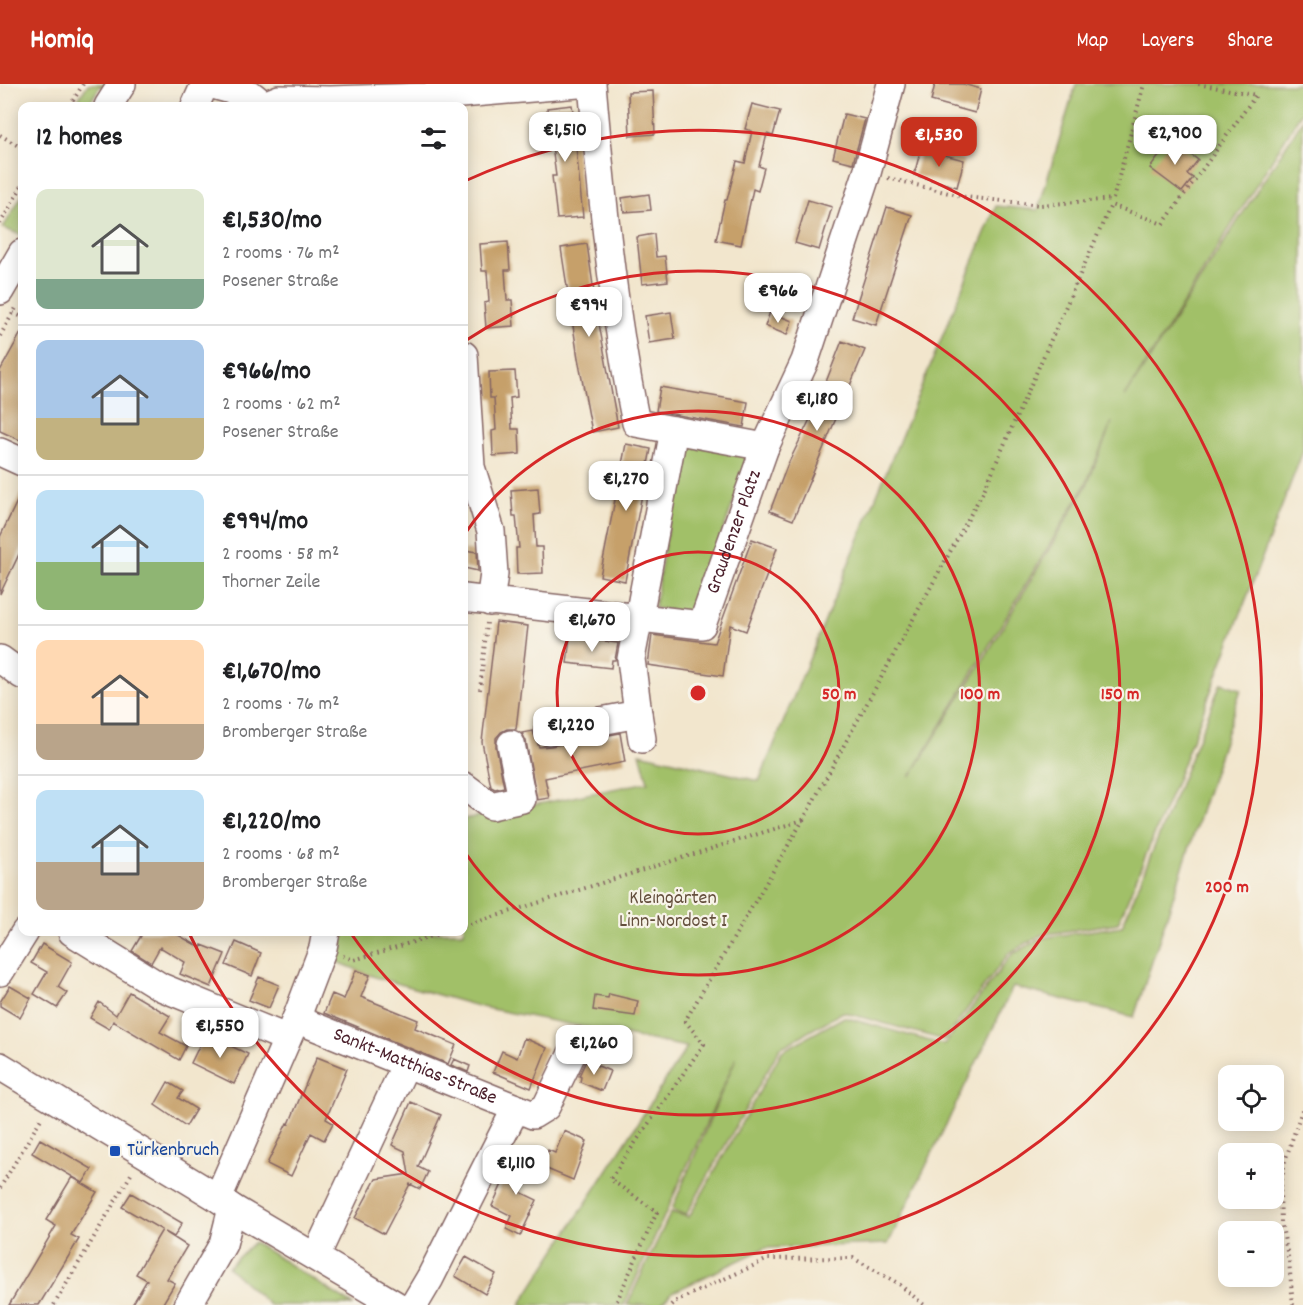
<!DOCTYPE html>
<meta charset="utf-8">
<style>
:root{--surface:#fff;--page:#f2f2f2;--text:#202124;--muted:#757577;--line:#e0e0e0;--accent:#c8321e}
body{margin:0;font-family:Dekko,sans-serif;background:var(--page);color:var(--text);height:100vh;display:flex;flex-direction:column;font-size:22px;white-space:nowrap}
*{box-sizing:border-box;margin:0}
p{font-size:20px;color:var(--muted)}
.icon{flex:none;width:33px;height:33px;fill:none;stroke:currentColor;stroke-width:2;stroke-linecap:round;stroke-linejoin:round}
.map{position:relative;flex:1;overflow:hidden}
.drawer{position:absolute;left:18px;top:18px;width:450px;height:834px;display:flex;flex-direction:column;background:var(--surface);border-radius:12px;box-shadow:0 3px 15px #0003}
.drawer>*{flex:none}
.fabs{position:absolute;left:1218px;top:981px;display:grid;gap:12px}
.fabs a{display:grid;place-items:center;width:66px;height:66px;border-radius:12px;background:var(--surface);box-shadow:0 3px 15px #0003;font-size:30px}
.price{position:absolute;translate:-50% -51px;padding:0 14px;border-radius:12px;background:#fff;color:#222;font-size:20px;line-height:39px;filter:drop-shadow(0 2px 3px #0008)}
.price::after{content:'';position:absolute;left:50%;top:36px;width:18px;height:14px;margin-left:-9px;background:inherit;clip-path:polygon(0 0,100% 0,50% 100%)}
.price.on{background:var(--accent);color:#fff}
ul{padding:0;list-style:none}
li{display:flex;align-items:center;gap:18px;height:150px;padding:0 18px}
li+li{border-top:2px solid var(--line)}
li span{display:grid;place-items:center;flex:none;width:168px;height:120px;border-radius:12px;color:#555}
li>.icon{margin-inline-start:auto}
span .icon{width:72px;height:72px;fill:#fffc;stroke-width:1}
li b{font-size:26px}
h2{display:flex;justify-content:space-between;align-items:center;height:72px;padding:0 18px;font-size:26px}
header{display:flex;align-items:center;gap:36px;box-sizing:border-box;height:84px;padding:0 30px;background:var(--accent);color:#fff}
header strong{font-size:28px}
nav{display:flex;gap:33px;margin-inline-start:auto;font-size:21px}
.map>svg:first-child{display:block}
.green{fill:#a1c068;stroke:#76704a;stroke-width:1.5;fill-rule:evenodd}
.building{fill:#c6a06b}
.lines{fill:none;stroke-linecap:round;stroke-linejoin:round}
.minor-casing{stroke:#856564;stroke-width:30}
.path{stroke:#856564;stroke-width:4;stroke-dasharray:1.5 4.5;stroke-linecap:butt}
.minor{stroke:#fff;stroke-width:27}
.ring{fill:none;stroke:#d62828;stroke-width:3}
.transit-dot{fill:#1a4fb4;stroke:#f7f3e8;stroke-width:2}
.labels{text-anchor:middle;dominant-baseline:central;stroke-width:4.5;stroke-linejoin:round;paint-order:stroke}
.street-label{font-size:20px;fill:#4a1f2b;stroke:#f7f3e8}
.park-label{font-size:20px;fill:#644f3d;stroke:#f7f3e8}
.transit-label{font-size:20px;fill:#164399;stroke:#f7f3e8;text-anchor:start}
.centre{fill:#d62828;stroke:#f7f3e8;stroke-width:3}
.ring-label{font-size:18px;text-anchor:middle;font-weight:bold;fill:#d62828;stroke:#f7f3e8;stroke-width:4.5;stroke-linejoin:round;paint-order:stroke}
</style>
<header>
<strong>Homiq</strong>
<nav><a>Map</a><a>Layers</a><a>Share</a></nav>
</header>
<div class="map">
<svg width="1303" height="1221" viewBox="0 0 1303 1221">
<rect width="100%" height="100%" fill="#f7f3e8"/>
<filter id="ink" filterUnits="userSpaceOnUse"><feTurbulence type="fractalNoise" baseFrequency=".0167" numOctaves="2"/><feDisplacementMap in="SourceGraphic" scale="12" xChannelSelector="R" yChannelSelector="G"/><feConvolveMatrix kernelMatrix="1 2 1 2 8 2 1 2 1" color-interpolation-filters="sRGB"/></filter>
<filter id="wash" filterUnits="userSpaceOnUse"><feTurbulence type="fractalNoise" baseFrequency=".008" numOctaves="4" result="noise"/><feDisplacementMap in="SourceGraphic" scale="24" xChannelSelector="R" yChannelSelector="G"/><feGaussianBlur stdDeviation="1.35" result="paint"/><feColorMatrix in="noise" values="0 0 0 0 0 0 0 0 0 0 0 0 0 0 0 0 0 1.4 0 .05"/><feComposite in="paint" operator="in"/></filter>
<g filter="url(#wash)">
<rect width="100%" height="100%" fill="#f2e6cd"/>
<path class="green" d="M88 0H110L107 5 100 2 88 22H74Z
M1076 0H1303V26L1125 313 1303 35V367L1178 693 1118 839 1041 851 1009 869 944 956 843 928 780 964 686 1131 672 1125 736 974 624 1221H520L687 963 481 923 375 893 335 877 337 848H464V735L648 698 640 669 759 697 996 122 1038 126ZM1112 338 1087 401 987 570 910 693 1086 400Z
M22 111V148L21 151 3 144Z
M682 360 751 370 693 530 654 524Z
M1221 599 1241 605 1134 933 1013 903 888 1160 765 1164 671 1209 660 1221H627L671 1128 689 1133 782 967 844 933 944 961 1011 871 1042 854 1122 842Z
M254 1158 353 1221H269L228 1183Z"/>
<g id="blocks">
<path class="building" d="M935 0H963L981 5 975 29 931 17Z
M653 7 655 50 630 52 628 8Z
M752 20 780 27 773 52 767 50 759 82 764 84 758 107 753 105 741 161 716 156 725 116H727L737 77 745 79 752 47 745 45Z
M572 21 578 63H576L583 133 557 135 552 92H556L547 24Z
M844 30 865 35 853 79 833 74Z
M1171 56 1198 76 1187 90 1193 94 1182 108 1150 84Z
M921 65 964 76 957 103 914 91Z
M649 110 651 126 624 128 622 114Z
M808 116 832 123 819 166 795 159Z
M887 123 912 131 876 241 852 234Z
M654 150 656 173 665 172 668 197 642 200 637 153Z
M508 158 510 186H505L507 216H512L514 242 486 244 484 219 489 218 487 187H482L480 160Z
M587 160 597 229 618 343 592 348 578 274 561 164Z
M671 228 675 255 649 259 645 232Z
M770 228 792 237 787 251 765 242Z
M22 247V357L0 347V287Z
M842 257 865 266 793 436 770 427 787 382 817 321Z
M515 287 517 313 510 314 512 345H519L520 370 493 372 492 347 496 346 494 314H490L489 288Z
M660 303 748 318 744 343 656 327Z
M626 360 651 365 625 497 600 492Z
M538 404 540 430 534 431 536 463H542L543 489 517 490 516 464H519L516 432H513L511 406Z
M22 407V464L0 510V453Z
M752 455 777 464 746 547 730 541 723 592 648 581 652 551 714 559Z
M464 466 477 468 478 487 464 484Z
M496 538 528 542 516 645H507L501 648 496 654V663L504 703 495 705 491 703 482 658Z
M570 553 618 559 615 576H612L611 584 567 579Z
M533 647 539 663 551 662 620 649 625 678 545 694 549 714 537 716 526 657 522 649Z
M134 848H173L201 864 202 861 225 870 211 903 180 890 185 878 160 863 151 879 132 867 141 852Z
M236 858 261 869 252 892 226 881Z
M42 860 72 878 58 903 67 909 57 924 34 910 47 888 31 879Z
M356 886 370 891 361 913 418 936 415 944 456 961 448 980 324 929 332 910 344 915Z
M259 893 279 901 269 924 249 916Z
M10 902 31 914 20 934 0 922V918Z
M129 908 170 932 160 948 186 962 179 976 113 937 109 945 90 934 99 918 116 931Z
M609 910 638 917 635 932 593 926 595 912 608 914Z
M205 950 248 970 234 1000 191 979Z
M524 954 547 964 531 1004 493 988 502 967 517 974Z
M317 973 347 985 326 1035 333 1039 324 1056 311 1049 291 1092 267 1080 287 1039 289 1040Z
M454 975 470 982 468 988 451 981Z
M586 977 610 987 602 1007 580 998 581 993 579 992Z
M168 998 183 1007 178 1014 196 1025 186 1042 155 1021Z
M411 1018 441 1031 418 1083 428 1088 420 1105 410 1100 384 1150 355 1134 376 1095 409 1090 405 1067 392 1061Z
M564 1047 587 1057 573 1096 542 1083 548 1066 555 1069Z
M40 1055 92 1085 83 1099 32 1069Z
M516 1070 532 1077 518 1107 537 1116 520 1152 506 1145 512 1132 492 1122Z
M72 1093 97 1108 71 1151 79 1155 39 1221H9L56 1142 46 1136Z
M131 1109 182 1139 174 1153 165 1148 187 1162 167 1195 175 1199 162 1221H132L147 1196 136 1190 162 1146 122 1123Z
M466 1173 496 1190 485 1210 455 1192Z"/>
</g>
</g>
<g filter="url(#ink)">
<use href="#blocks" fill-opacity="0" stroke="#856564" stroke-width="1.5"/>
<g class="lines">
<defs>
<g id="minor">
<path d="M209 0 253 12 265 22"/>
<path d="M592 0C602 114 613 227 636 339L765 363"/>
<path d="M264 21 279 15 330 16 426 13 578 0"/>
<path d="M108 22 122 0"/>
<path d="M195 22 205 0"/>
<path d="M0 207 22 169"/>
<path d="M464 271 471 383 491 447 494 490 490 518"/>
<path d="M0 368 22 378"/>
<path id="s1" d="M464 514 702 541 765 363 805 277 867 89 891 0"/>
<path d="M0 575 22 591"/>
<path d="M638 630 642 655"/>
<path d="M548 647 638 630 631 575 674 346"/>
<path d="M464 702 491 722 522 715 511 660"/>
<path d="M72 848 161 903 286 954"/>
<path d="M0 888 25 848"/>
<path id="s2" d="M296 935 533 1031 546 1023 578 957"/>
<path d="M0 982 218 1114 232 1124 396 1221"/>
<path d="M218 1114 296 935 323 864 326 848"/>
<path d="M316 1172 406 980"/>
<path d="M188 1221 223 1160 232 1124"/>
<path d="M414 1221 430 1194 516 1024"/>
</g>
</defs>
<use href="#minor" class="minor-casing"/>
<path class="path" d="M70 22 83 0
M0 51 22 64
M888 94 965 113 1041 121 1113 115 1144 0
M0 140 22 102
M13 229 22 233
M0 252 16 224
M480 606 487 539
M803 736 984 406 1111 121 1163 140 1256 11 1198 0
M464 842 803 736 685 937 704 960 610 1095 657 1128 615 1221
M343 872 354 876 446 848
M0 1104 42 1033
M54 1221 133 1087
M671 1221 674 1218 768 1175 853 1174 899 1200 924 1221
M1293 1221 1289 1177 1281 1138 1280 1109 1285 1077 1303 1023"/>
<use href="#minor" class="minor"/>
</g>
</g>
<g class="ring">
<circle cx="698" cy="609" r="141"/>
<path d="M464 451A282 282 0 1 1 464 767"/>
<path d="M465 257A422 422 0 1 1 350 848"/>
<path d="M465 97A563 563 0 1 1 190 851"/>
</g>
<rect class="transit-dot" x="109" y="1061" width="12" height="12" rx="3"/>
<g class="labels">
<g class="street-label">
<text stroke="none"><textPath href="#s1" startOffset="338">Graudenzer Platz</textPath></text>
<text stroke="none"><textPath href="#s2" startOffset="128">Sankt-Matthias-Straße</textPath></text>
</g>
<g class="park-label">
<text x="673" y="815">Kleingärten<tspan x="673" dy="23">Linn-Nordost I</tspan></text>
</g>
<g class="transit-label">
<text x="127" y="1067">Türkenbruch</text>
</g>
</g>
<circle cx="698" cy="609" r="9" class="centre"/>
<g class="ring-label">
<text x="839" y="615">50 m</text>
<text x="980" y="615">100 m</text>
<text x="1120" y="615">150 m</text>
<text x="1227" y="808">200 m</text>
</g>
</svg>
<div class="fabs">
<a><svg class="icon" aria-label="locate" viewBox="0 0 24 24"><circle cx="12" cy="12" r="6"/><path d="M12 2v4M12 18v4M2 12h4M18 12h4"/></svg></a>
<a>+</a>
<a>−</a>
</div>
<b class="price" style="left:565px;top:79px">€1,510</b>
<b class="price" style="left:1175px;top:82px">€2,900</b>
<b class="price on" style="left:939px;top:84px">€1,530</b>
<b class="price" style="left:778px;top:240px">€966</b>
<b class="price" style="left:589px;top:254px">€994</b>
<b class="price" style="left:817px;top:348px">€1,180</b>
<b class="price" style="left:626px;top:428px">€1,270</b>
<b class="price" style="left:592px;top:569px">€1,670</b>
<b class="price" style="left:571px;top:674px">€1,220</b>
<b class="price" style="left:220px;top:975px">€1,550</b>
<b class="price" style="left:594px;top:992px">€1,260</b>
<b class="price" style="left:516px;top:1112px">€1,110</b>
<section class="drawer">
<h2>12 homes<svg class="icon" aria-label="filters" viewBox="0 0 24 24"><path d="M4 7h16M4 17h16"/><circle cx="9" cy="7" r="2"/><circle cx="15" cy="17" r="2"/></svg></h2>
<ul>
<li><span style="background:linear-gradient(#dfe7d0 75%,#7fa58c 0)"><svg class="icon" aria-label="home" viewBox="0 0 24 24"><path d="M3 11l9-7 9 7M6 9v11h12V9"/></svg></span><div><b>€1,530/mo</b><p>2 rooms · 76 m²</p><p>Posener Straße</p></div></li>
<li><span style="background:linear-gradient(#a9c7e8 65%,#c2b280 0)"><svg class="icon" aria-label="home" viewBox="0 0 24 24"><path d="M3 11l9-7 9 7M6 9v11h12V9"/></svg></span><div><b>€966/mo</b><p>2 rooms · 62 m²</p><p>Posener Straße</p></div></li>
<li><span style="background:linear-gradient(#bfe0f5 60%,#8fb573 0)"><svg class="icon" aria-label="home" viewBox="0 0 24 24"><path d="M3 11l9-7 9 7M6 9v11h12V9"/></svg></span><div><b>€994/mo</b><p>2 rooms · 58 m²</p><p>Thorner Zeile</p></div></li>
<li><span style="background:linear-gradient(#ffd9b3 70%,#b9a48a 0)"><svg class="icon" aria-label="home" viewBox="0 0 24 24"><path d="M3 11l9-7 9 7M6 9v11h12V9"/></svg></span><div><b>€1,670/mo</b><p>2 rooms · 76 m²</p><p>Bromberger Straße</p></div></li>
<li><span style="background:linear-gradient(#bfe0f5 60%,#b9a48a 0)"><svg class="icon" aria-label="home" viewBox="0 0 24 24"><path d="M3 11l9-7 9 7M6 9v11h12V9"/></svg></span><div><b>€1,220/mo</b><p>2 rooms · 68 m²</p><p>Bromberger Straße</p></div></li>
</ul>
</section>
</div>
